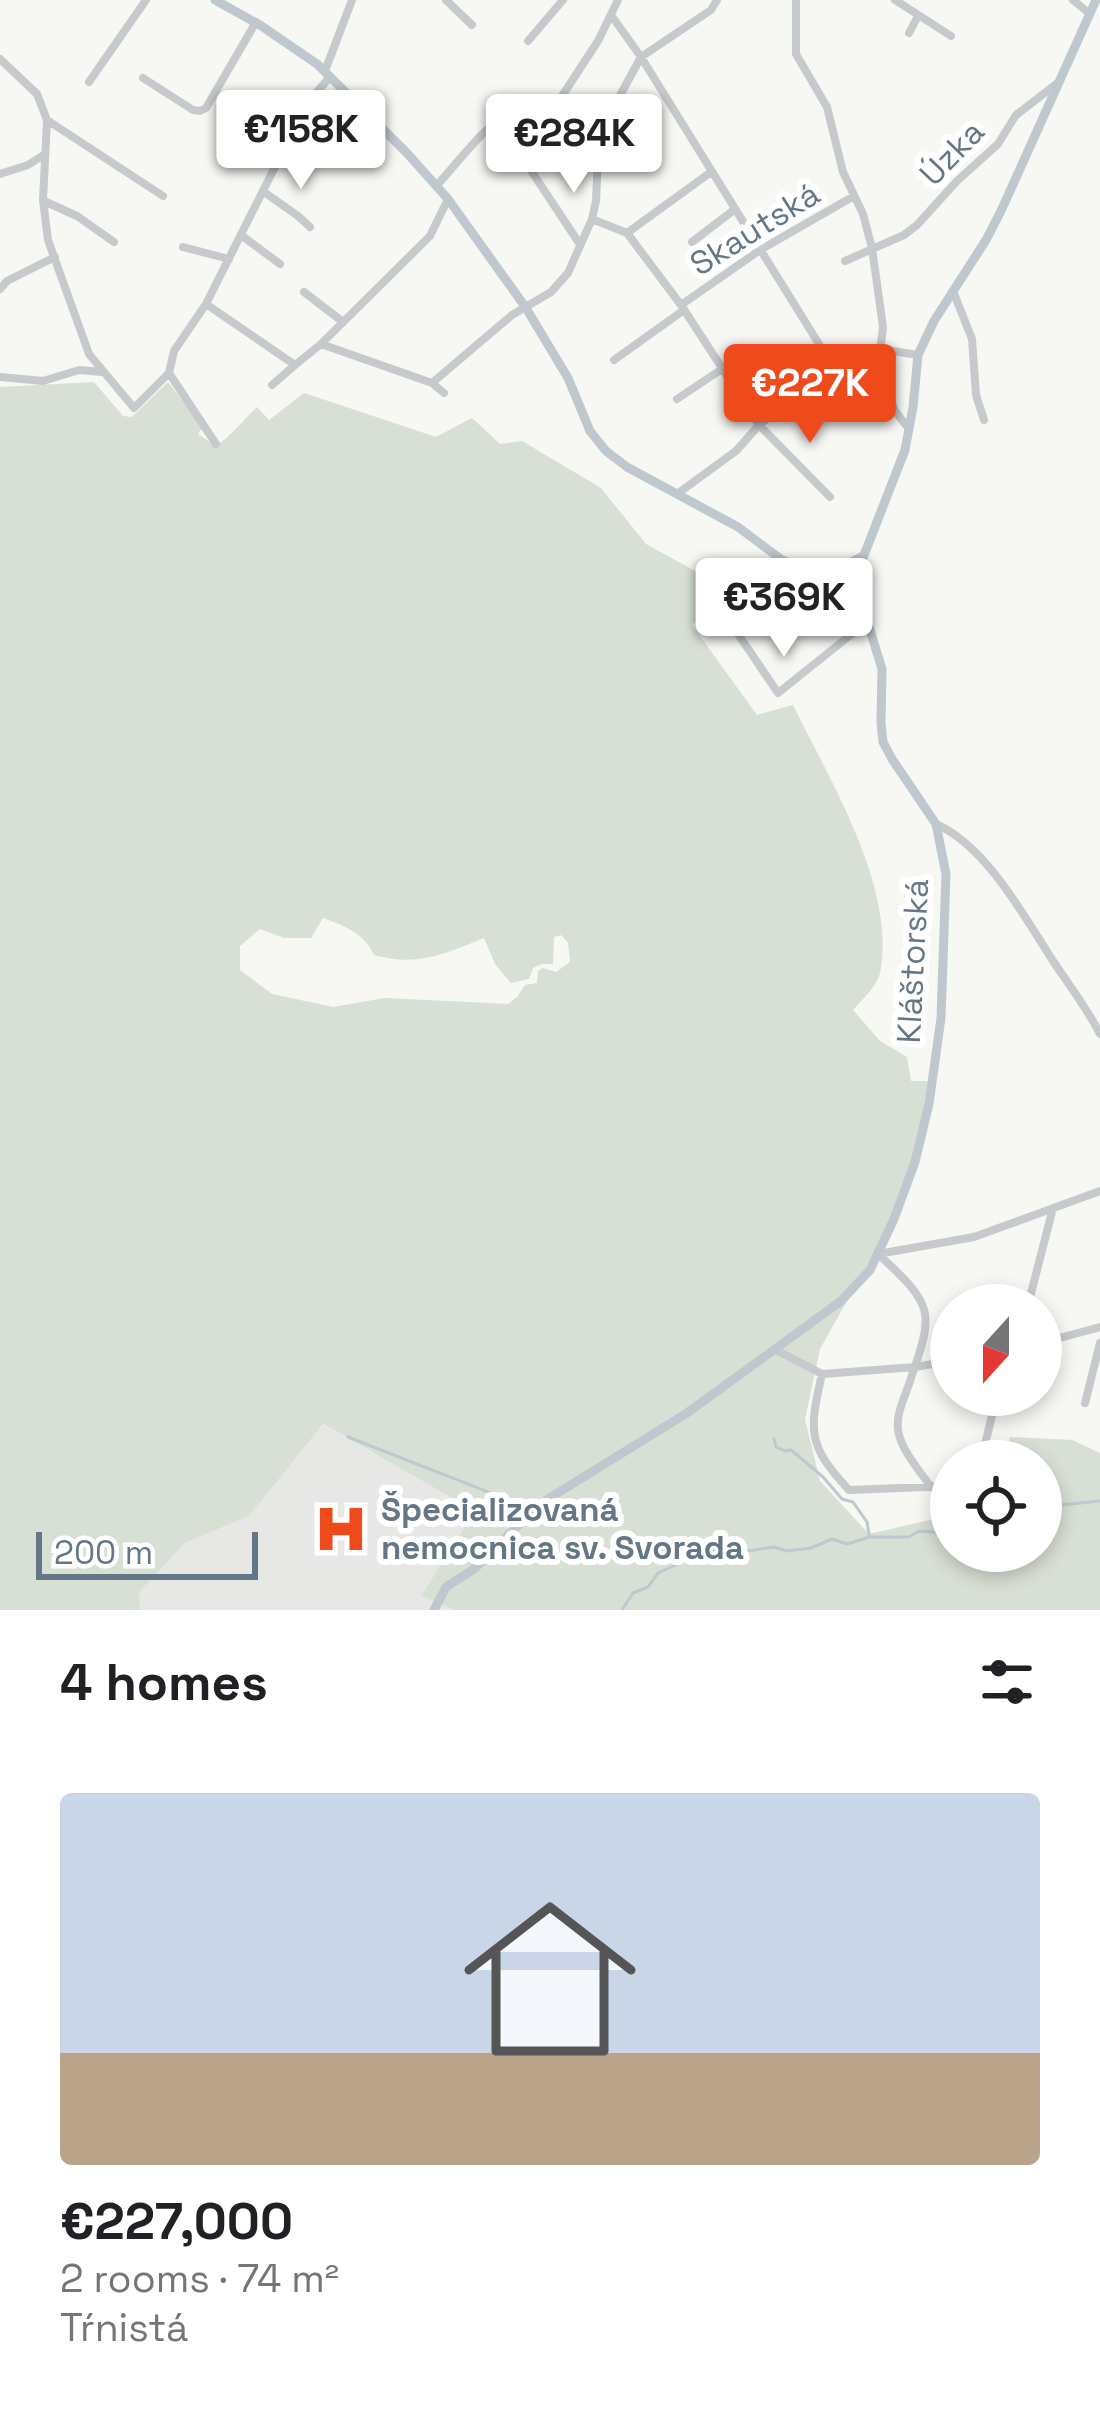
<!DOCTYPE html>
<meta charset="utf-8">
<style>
:root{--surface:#fff;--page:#f2f2f2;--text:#202124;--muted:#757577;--accent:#ef4a1b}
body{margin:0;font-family:"Space Grotesk",sans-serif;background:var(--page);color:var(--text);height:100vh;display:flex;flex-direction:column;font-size:45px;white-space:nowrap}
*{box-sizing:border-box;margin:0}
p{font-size:39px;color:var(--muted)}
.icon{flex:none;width:66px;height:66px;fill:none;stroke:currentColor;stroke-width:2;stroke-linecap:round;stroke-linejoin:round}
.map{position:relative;height:1610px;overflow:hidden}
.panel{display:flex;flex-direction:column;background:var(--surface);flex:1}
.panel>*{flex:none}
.needle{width:78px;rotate:201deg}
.buttons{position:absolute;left:930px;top:1284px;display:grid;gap:24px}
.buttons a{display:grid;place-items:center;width:132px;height:132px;border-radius:50%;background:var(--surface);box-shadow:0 6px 18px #0003;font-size:60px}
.scale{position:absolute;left:36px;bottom:30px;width:222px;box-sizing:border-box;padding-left:12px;border:6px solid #637786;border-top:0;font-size:33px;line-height:42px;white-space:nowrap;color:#637786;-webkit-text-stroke:9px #fff;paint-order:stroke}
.price{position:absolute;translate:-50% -102px;padding:0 27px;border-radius:12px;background:#fff;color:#222;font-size:39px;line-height:78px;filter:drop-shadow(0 3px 6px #0008)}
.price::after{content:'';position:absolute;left:50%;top:72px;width:36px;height:27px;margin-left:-18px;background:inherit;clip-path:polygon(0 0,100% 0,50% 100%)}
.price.selected{background:var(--accent);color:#fff}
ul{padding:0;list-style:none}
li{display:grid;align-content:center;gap:24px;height:636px;padding:0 60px}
li span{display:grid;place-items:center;height:372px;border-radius:12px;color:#555}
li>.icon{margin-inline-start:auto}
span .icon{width:216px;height:216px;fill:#fffc;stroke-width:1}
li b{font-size:51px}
h2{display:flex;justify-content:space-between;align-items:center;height:144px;padding:0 60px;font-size:51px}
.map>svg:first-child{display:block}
.built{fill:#e7e8e6}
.green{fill:#d8dfd4;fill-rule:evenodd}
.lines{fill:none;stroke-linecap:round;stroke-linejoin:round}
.stream{stroke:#bdc9ce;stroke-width:3}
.street{stroke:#c6cacd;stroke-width:8}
.secondary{stroke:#bfc8ce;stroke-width:9}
.labels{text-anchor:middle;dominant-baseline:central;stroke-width:12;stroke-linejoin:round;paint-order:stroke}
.street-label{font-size:33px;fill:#637786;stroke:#fff}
.poi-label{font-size:33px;font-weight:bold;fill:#637786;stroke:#fff;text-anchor:start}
</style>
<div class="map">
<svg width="1100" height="1610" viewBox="0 0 1100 1610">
<rect width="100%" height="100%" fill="#f7f7f3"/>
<path class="built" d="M322 1424 476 1511 421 1596 455 1610H140L138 1592 185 1543 249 1516Z"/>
<path class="green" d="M94 382 123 416 132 417 168 382 203 427 198 434 215 446C232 436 242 421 257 407L269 420 304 393 436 437 472 418 500 444 522 441 601 488 646 544 717 583 719 596 711 601 714 609 692 625 757 715 793 705C829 779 897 888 880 973 877 986 862 1000 853 1010L880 1041 907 1057 911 1081H928L920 1135 891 1223 820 1349 805 1419 820 1481 869 1534 951 1515V1551H1041V1461H1003L1010 1437 1072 1440 1100 1453V1610H455L421 1596 475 1511 323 1424 249 1516 185 1543 139 1592 140 1610H0V387ZM323 918C345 926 364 933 374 955 416 967 445 954 484 938L495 964 511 983 529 979 533 968 542 964H553L554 937 561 935 568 943 570 962 556 972 543 968 538 971 537 983 525 985 517 997 508 1004 385 998 333 1007 272 994 240 970V946L260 929 284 938H311Z"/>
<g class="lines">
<path class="stream" d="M348 1437 524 1506
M774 1439 776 1447 785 1451 791 1450 823 1477 842 1499 853 1502 867 1522 869 1534
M1041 1507 1100 1501
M622 1610 633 1593 648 1587 658 1573 708 1550 735 1553 774 1547 787 1551 811 1548 832 1539 847 1544 869 1537H909L919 1531 948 1533 951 1530"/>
<path class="street" d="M446 0 472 25
M796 0V54L827 107 843 172 863 214 872 248 883 327 879 361 883 381 895 411 909 429
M895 0 951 36
M1073 0 1090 14
M611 15 641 57 840 378
M909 33 918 16
M528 41 563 0
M0 59 37 94 47 120 43 200 48 240 89 354 134 408 169 373 174 351 206 304 295 127 309 101 330 77
M325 71 352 0
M143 78 193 110 200 111 206 108 256 22
M89 82 146 0
M47 120 163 196
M532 172 579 243
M0 174 28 165 42 156
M436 186C450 172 494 114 512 113 520 112 532 120 539 123L547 119 598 41 618 0
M264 192 298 216 310 227
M44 201 77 216 114 242
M592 219 627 233 681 305 759 425 830 497
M627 233 711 172
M241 235 280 264
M692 242 734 210
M183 247 229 259
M845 261 904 235 917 225 957 181 998 144 1016 115 1059 82
M0 289 7 281 55 257
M953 291 972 339 976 395 984 420
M304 292 343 322
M206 304 295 365 321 344 430 236 448 199
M681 305 760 250 854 196
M321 344 432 383 512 315 551 292 568 273 592 219 596 201 599 134 641 57 711 10 717 0
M880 349 918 355
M614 360 684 310
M169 373 216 444
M0 377 43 381 79 370 102 372
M432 383 444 393
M272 385 295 365
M677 399 722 369
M677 494 736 451 759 425 783 406 840 378 873 368 878 362
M715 600 778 693 868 621
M936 824C986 846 1024 916 1053 961 1069 985 1087 1008 1100 1034
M878 1254C936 1307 934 1312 909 1384 904 1399 896 1414 898 1430 901 1450 919 1470 931 1487
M878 1254 974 1237 1100 1191
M1028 1305 1053 1208
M1041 1343 1100 1327
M776 1350 822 1374 915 1367 951 1361
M822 1374C809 1431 807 1445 849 1490L951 1486
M1085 1403 1100 1343
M981 1461 997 1395"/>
<path class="secondary" d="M215 0 260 25 317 64 406 152 448 199 526 308 568 378 590 431 606 451 627 467 738 527 782 560 809 571 839 575 859 589
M831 573 863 556
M434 1610 446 1587 474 1569 540 1504 687 1413 841 1301 870 1270 894 1219 915 1162 929 1104 941 1018 946 874 936 824 892 759 883 742 881 723 882 669 862 604 858 582 859 568 905 450 913 407 918 355 934 321 986 240 1001 211 1096 0"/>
</g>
<defs>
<symbol id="hospital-bare" viewBox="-9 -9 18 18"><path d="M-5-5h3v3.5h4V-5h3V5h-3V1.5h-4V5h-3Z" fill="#ef4a1b" stroke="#fff" stroke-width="2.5" paint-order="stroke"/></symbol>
</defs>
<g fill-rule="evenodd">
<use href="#hospital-bare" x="303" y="1491" width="76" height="76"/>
</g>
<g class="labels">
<g class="street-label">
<text transform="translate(952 153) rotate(-46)">Úzka</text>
<text transform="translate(755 229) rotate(-32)">Skautská</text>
<text transform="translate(913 961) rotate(-87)">Kláštorská</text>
</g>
<g class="poi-label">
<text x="381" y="1510">Špecializovaná<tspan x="381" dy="38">nemocnica sv. Svorada</tspan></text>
</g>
</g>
</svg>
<div class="buttons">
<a><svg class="needle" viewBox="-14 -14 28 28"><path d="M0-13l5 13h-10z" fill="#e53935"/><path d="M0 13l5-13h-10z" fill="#757577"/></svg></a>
<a><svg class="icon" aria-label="locate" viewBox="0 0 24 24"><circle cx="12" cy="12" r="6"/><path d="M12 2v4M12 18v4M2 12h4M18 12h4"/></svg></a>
</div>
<div class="scale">200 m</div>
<b class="price" style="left:301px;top:192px">€158K</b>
<b class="price" style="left:574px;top:196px">€284K</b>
<b class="price selected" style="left:810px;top:446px">€227K</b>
<b class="price" style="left:784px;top:660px">€369K</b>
</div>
<section class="panel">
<h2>4 homes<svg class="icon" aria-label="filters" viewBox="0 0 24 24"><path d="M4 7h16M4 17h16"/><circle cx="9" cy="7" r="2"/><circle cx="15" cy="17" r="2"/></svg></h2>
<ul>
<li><span style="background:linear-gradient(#c9d6e8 70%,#b9a48a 0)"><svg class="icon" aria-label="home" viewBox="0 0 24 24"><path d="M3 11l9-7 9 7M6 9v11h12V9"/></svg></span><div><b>€227,000</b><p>2 rooms · 74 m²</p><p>Tŕnistá</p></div></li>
</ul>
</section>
